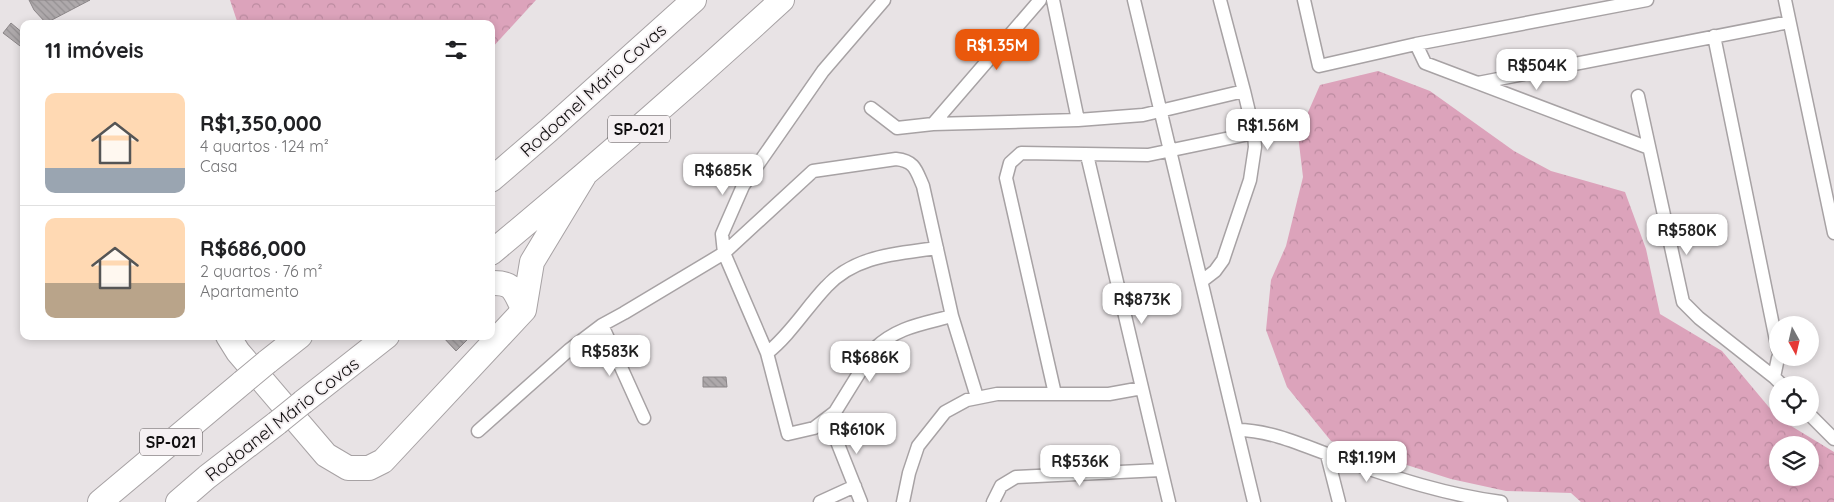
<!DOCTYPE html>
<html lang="pt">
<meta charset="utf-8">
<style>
:root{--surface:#fff;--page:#f2f2f2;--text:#202124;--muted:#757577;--line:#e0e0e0;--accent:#ea580c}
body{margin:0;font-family:Quicksand,sans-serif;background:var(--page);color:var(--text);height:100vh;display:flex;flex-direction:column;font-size:19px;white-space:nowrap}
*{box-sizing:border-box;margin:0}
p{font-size:16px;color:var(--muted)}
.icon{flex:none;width:28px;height:28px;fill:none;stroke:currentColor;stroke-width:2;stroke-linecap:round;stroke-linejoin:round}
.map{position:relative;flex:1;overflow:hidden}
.sheet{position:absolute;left:20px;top:20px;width:475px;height:320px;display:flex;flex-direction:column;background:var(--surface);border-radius:10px;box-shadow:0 2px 8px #0003}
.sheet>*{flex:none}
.needle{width:32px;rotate:172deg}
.buttons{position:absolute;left:1769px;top:316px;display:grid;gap:10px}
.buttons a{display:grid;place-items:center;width:50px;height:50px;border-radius:50%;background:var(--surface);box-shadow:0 2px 8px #0003;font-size:25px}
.price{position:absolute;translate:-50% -42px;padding:0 11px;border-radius:10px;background:#fff;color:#222;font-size:16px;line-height:32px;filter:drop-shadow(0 1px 2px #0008)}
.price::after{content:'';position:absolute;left:50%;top:30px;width:15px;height:11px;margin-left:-8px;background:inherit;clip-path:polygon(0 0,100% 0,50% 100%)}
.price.current{background:var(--accent);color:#fff}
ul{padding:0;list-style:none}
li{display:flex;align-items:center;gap:15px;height:125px;padding:0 25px}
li+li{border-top:1px solid var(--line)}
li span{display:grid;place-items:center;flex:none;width:140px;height:100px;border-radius:10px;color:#555}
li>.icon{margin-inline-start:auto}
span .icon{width:60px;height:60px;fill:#fffc;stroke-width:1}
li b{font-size:21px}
h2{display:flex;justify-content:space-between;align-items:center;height:60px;padding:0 25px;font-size:21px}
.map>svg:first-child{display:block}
.forest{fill:url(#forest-crowns);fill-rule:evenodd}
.building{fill:url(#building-back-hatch);stroke:#8b8688}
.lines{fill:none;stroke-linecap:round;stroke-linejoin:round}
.minor-casing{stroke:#a7a2a4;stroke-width:15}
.motorway-casing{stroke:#a7a2a4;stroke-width:26}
.minor{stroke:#fff;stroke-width:12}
.motorway{stroke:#fff;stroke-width:24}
.motorway-bridge-casing{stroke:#a7a2a4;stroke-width:26;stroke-linecap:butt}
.motorway-bridge{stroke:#fff;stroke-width:24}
.labels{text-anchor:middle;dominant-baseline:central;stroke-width:4;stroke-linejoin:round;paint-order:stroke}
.shield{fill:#f5f0f2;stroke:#545152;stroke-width:1}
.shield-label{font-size:16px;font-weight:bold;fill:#0f0d0e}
.street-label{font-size:18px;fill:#0f0d0e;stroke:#f5f0f2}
</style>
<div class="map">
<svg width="1834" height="502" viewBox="0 0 1834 502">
<defs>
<pattern id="forest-crowns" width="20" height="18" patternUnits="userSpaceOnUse" patternTransform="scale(1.25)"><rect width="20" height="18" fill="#dca3bb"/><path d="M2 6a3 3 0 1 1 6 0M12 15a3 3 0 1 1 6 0" fill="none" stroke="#bc8ba0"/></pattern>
<pattern id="building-back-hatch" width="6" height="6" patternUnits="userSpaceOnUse" patternTransform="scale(1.25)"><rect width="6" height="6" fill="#aea9ab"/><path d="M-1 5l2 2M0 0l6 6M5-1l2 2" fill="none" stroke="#949092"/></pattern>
</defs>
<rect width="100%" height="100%" fill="#e8e3e5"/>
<path class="forest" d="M230 0H536L491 49V24H238Z
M1378 71 1430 91 1514 151 1551 171 1625 192 1646 249 1660 314 1722 351 1778 418 1834 452V502H1581L1571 493 1506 491 1451 479 1331 441 1287 387 1266 330 1271 280 1286 246 1303 177 1298 135 1320 85ZM1778 445H1810V478H1778Z"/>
<path class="building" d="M29 0H90L46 23 34 10Z
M11 23 24 34V49L3 33Z
M442 336H471L456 351Z
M703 377H726L727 387H703Z"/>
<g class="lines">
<defs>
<path id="minor" d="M884 0 823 71 743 186 722 234 724 253 767 353 788 434 814 428 835 412 874 349C897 327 922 324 952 316
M1053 0 1078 120
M1134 0 1254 502
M1304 0 1319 66 1416 44 1647 0
M1785 0 1834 233
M1714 36 1778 350
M1416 44 1425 63 1649 148
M1478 83 1789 22
M1638 96 1683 302 1699 318 1774 377 1782 385
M871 108 897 128 933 124 1078 120 1143 115 1244 91
M933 124 1040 0
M1087 155 1169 502
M1202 281 1215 271 1223 260 1250 180 1255 147 1254 133 1244 91 1220 0
M602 325 644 418
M767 353C790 335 806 308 826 287 855 255 897 254 937 248
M1774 377 1778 358
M1055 394 1006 178 1010 163 1021 153 1148 155 1254 133
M1810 415 1834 439
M828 419 861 502
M1237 430C1273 430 1309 448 1343 460 1395 478 1447 495 1501 502
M478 431 569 350 602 325 624 313 724 253 813 171 896 159C915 161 916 170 923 186L952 316 977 397
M1327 455 1339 502
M820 502 855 486
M903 502 909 473 918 446 945 412 967 400 997 394H1109L1142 388
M993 502 1001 486 1016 477 1161 470"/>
<path id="motorway" d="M491 180 549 130 694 0
M491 253C590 171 687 87 782 0
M491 283C515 282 514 292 524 310
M228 336 238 352 326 455 348 468H369L383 461 524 310 532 262 584 176
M267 362 300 336
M303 402 387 336
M100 502 243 382
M178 502 207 477 277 423"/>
</defs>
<use href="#minor" class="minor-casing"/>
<use href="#motorway" class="motorway-casing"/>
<use href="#minor" class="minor"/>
<use href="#motorway" class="motorway"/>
<defs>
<path id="motorway-bridge" d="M243 382 267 362
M277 423 303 402"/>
</defs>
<use href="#motorway-bridge" class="motorway-bridge-casing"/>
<use href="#motorway-bridge" class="motorway-bridge"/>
</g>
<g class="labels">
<g class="shield">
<rect x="608" y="115.5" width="62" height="27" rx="4"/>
<rect x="140" y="428.5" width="62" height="27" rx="4"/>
</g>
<g class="shield-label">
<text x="639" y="129">SP-021</text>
<text x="171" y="442">SP-021</text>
</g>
<g class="street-label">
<text transform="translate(593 90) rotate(-42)">Rodoanel Mário Covas</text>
<text transform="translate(282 419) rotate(-38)">Rodoanel Mário Covas</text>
</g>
</g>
</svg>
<div class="buttons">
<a><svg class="needle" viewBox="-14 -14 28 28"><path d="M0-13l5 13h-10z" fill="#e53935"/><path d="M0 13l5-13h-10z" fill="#757577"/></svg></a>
<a><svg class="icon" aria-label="locate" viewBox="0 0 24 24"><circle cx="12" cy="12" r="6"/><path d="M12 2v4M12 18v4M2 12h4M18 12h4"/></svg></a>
<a><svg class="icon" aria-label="layers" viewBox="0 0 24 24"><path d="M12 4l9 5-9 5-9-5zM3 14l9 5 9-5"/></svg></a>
</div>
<b class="price current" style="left:997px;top:71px">R$1.35M</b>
<b class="price" style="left:1537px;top:91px">R$504K</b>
<b class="price" style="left:1268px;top:151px">R$1.56M</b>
<b class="price" style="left:723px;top:196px">R$685K</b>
<b class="price" style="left:1687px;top:256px">R$580K</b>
<b class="price" style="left:1142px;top:325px">R$873K</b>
<b class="price" style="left:610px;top:377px">R$583K</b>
<b class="price" style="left:870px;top:383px">R$686K</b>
<b class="price" style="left:857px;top:455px">R$610K</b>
<b class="price" style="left:1367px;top:483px">R$1.19M</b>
<b class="price" style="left:1080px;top:487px">R$536K</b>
<section class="sheet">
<h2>11 imóveis<svg class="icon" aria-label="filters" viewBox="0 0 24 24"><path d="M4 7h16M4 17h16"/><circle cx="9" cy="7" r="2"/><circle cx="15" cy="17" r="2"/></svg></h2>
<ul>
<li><span style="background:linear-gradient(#ffd9b3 75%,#9aa5b1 0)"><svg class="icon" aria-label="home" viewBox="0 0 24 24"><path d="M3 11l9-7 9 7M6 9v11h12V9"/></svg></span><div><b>R$1,350,000</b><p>4 quartos · 124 m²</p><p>Casa</p></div></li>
<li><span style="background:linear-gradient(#ffd9b3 65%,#b9a48a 0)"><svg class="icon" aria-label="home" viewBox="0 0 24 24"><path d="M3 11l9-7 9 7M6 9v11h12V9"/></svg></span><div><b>R$686,000</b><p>2 quartos · 76 m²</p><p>Apartamento</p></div></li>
</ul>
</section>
</div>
